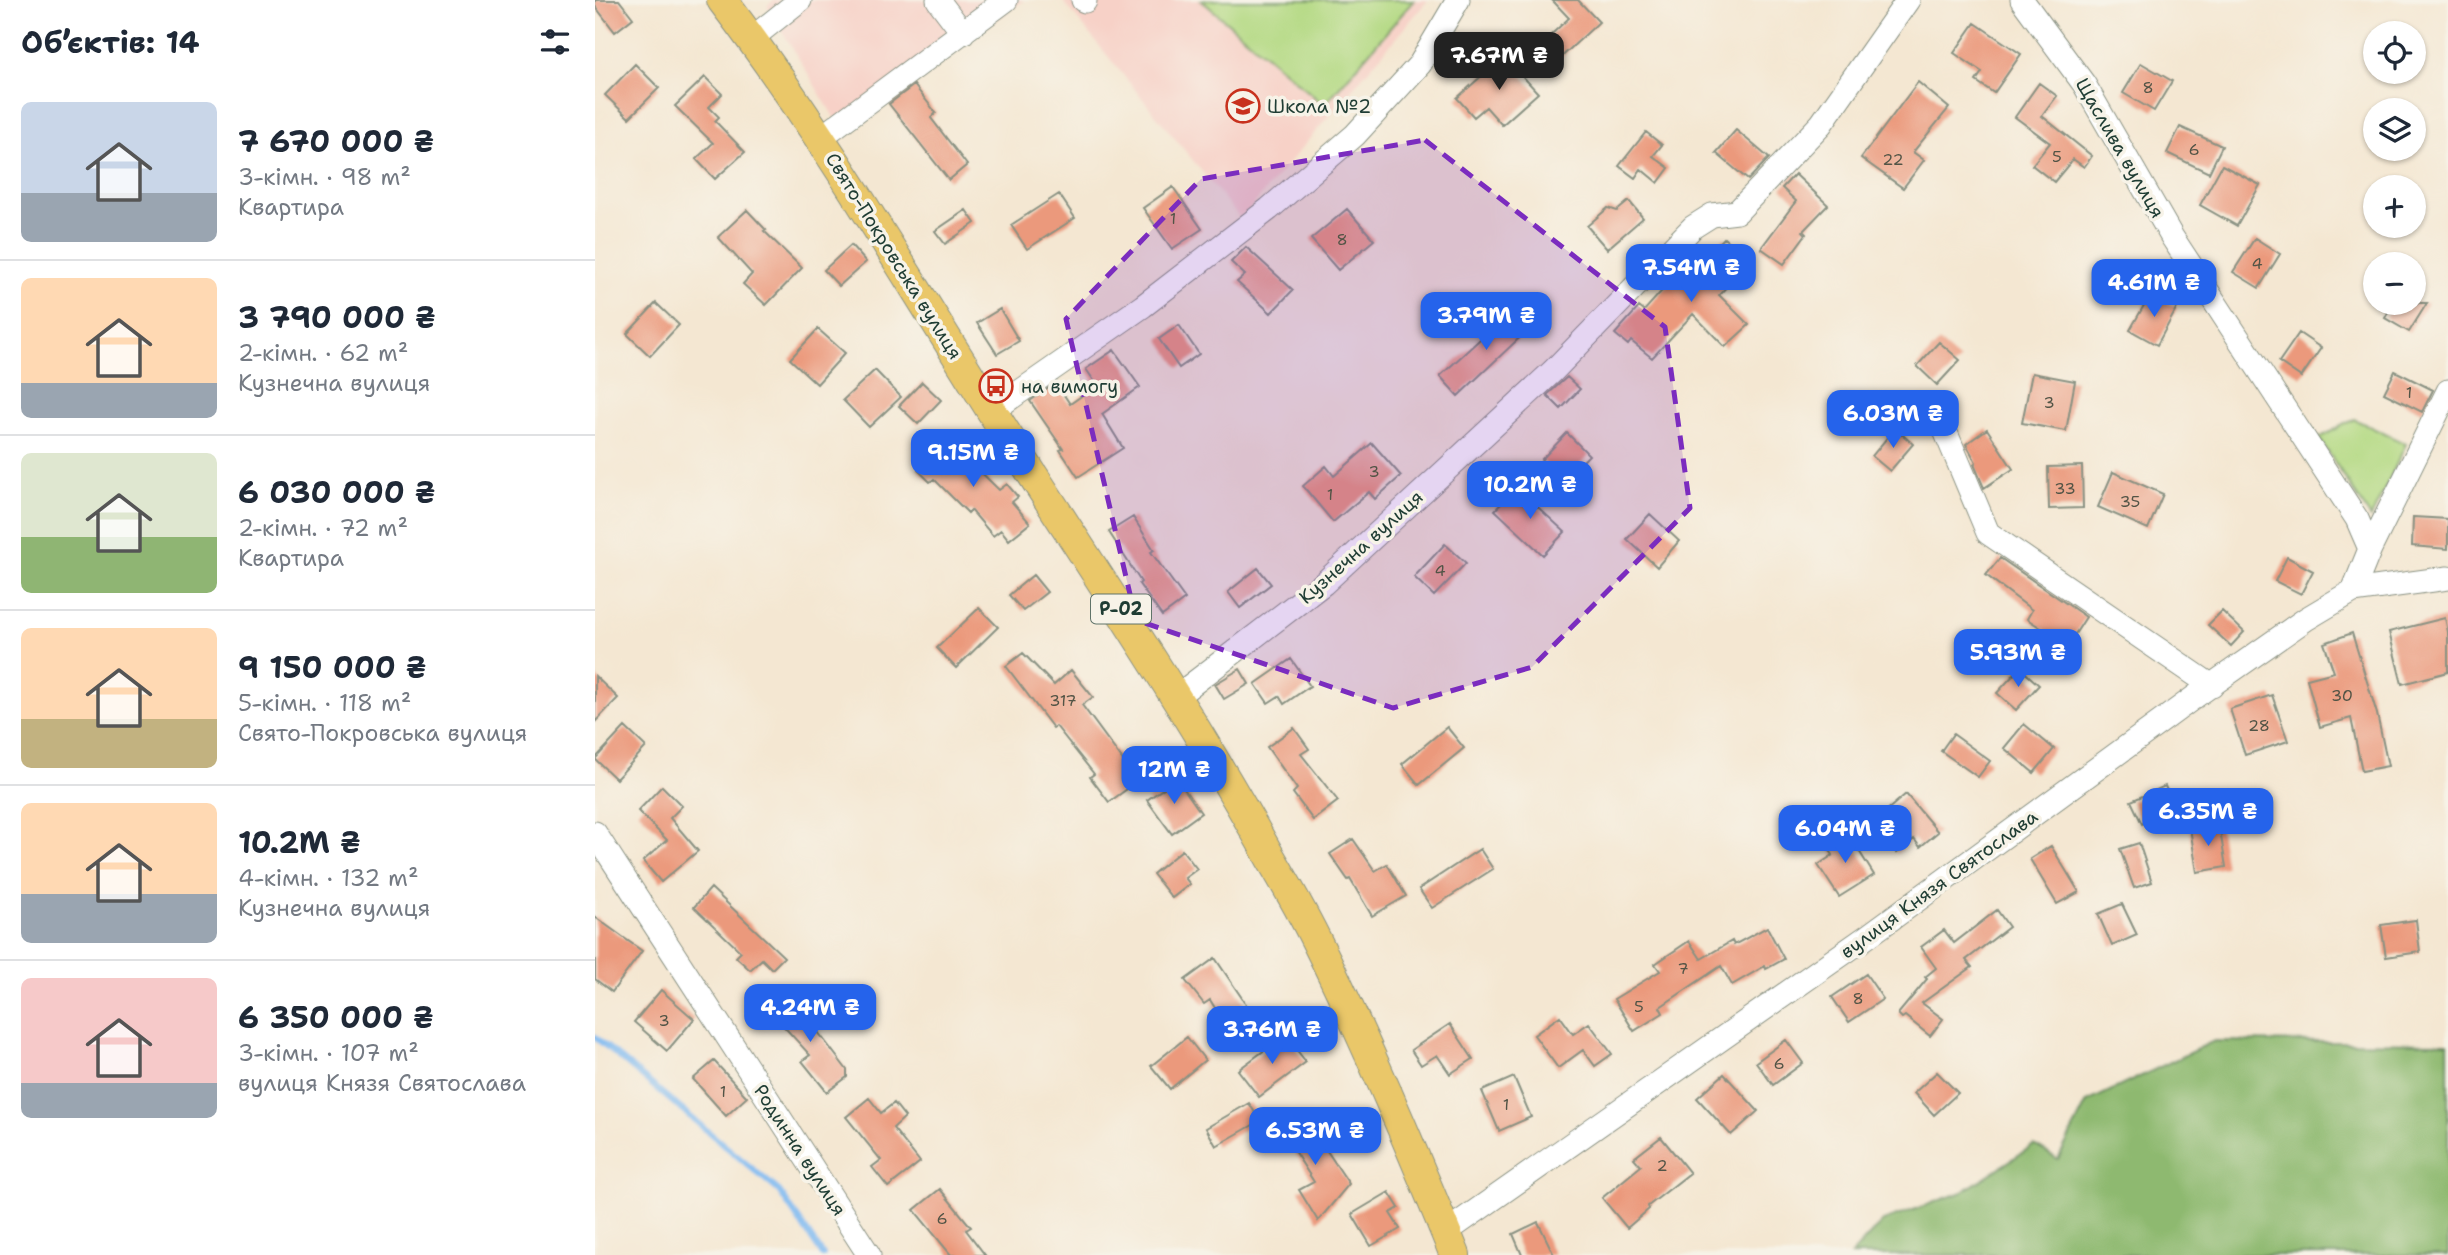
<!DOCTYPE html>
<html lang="uk">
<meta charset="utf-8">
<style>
:root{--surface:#fff;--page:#f2f2f3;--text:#1f2937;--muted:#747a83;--line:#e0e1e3;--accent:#2563eb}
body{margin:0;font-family:"Shantell Sans",sans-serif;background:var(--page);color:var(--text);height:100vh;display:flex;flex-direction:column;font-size:26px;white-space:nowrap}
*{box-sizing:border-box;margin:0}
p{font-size:23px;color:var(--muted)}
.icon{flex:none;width:38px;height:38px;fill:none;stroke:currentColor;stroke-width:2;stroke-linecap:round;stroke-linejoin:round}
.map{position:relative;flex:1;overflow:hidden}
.sheet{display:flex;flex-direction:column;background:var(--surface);width:595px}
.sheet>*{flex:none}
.buttons{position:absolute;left:1768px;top:21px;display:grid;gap:14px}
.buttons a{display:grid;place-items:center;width:63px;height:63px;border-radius:50%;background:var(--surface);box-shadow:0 2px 5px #0004;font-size:35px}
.price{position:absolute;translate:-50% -60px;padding:0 16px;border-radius:14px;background:var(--accent);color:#fff;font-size:23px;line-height:46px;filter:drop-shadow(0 2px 4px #0008)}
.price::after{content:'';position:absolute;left:50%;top:42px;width:21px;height:16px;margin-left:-10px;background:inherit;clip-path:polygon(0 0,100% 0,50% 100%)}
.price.current{background:#222;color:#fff}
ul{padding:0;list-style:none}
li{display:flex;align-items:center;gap:21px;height:175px;padding:0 21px}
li+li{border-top:2px solid var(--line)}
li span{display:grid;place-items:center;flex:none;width:196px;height:140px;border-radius:10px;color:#555}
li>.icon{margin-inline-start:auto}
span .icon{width:84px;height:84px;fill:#fffc;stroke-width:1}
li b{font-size:30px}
h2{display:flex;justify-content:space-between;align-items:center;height:84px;padding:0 21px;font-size:30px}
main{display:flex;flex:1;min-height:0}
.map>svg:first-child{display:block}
.built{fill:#f7d1c7}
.green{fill:#b3d982;stroke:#698b5b;stroke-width:2}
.forest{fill:#8eb970;stroke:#567b52;stroke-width:2}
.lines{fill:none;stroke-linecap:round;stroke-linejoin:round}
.stream{stroke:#7fbaf1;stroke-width:6}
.building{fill:#eb997c}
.minor-casing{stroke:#8a9283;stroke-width:25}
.major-casing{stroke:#8a9283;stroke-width:32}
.minor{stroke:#fff;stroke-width:23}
.major{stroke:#eac769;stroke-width:30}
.marked{fill:#7b2cbf;fill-opacity:0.2;stroke:#7b2cbf;stroke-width:5;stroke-dasharray:14 9;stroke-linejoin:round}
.labels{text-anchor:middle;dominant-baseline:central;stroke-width:7;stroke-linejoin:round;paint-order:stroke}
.number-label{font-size:16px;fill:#525446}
.shield{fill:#f7f3e8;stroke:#60746a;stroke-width:2}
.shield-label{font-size:18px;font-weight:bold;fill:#1f3d34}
.poi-label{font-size:19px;fill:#1f3d34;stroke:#f7f3e8;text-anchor:start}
.street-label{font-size:19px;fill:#1f3d34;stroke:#f7f3e8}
</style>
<main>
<section class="sheet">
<h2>Об’єктів: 14<svg class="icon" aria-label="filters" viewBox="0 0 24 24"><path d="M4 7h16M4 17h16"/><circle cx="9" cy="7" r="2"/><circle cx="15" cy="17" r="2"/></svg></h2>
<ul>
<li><span style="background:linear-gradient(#c9d6e8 65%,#9aa5b1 0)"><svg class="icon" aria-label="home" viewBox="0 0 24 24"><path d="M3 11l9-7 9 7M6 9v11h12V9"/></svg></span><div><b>7 670 000 ₴</b><p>3-кімн. · 98 m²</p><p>Квартира</p></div></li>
<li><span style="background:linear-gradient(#ffd9b3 75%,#9aa5b1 0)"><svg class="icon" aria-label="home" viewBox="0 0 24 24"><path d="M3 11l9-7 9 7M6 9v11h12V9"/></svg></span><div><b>3 790 000 ₴</b><p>2-кімн. · 62 m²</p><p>Кузнечна вулиця</p></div></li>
<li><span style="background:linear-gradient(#dfe7d0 60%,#8fb573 0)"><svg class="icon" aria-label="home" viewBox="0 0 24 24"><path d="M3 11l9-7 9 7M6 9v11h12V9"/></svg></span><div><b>6 030 000 ₴</b><p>2-кімн. · 72 m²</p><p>Квартира</p></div></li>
<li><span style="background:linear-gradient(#ffd9b3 65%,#c2b280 0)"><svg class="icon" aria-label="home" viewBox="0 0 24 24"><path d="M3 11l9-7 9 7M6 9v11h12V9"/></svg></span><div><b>9 150 000 ₴</b><p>5-кімн. · 118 m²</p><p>Свято-Покровська вулиця</p></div></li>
<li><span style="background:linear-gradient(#ffd9b3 65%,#9aa5b1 0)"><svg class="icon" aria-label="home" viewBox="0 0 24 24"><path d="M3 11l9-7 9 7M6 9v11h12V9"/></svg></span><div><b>10.2M ₴</b><p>4-кімн. · 132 m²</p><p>Кузнечна вулиця</p></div></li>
<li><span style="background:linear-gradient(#f6c9c9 75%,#9aa5b1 0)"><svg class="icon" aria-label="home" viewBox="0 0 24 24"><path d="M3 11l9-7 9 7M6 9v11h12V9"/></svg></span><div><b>6 350 000 ₴</b><p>3-кімн. · 107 m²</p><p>вулиця Князя Святослава</p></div></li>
</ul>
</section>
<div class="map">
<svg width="1853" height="1255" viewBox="0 0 1853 1255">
<rect width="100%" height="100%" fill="#f7f3e8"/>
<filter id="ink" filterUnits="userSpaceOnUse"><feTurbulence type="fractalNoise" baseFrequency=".0143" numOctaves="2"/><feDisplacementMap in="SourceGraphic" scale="14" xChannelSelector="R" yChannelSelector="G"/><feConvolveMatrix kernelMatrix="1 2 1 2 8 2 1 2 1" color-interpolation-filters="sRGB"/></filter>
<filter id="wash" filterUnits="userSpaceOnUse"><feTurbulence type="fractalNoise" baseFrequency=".00686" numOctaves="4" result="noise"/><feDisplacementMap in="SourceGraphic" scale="28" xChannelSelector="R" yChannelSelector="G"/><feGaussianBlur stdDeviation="1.57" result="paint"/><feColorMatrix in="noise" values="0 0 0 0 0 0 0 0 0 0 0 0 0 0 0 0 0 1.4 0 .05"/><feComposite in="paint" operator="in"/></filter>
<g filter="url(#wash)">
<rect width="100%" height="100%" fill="#f4e7d2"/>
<path class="built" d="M179 0H429L248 132 172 6Z
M467 0H833L652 212 644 217Z"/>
<path class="green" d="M606 0H819L729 105Z
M1759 419 1811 444 1776 518 1724 438Z"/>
<path class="forest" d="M1619 1041 1853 1043V1255H1256L1288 1221 1367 1192 1439 1145 1463 1159 1492 1102Z"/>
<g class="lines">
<path class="stream" d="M0 1037 184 1191 228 1255"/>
</g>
<g id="blocks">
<path class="building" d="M0 0H24L38 18 20 32 0 6Z
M957 0H983L1004 22 961 62 945 45 974 18Z
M1380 23 1426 54 1399 93 1381 81 1387 72 1359 53Z
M909 56 943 93 907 125 891 107 879 117 862 98Z
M1546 63 1577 81 1559 111 1528 93Z
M40 64 64 88 34 118 10 95Z
M110 77 127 94 114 107 124 117 120 121 150 152 120 179 101 159 118 143 80 106Z
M1323 82 1354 108 1318 152 1329 160 1308 188 1266 158Z
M1444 83 1462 96 1447 116 1497 156 1489 167 1478 159 1459 182 1437 165 1455 143 1420 117Z
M319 85 341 113 336 118 372 165 354 180 294 104Z
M1585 127 1627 146 1614 173 1572 153Z
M1141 130 1174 158 1153 180 1121 153Z
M1051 132 1067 145 1058 156 1074 168 1063 183 1046 169 1040 178 1024 166Z
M1627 165 1665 185 1642 226 1605 205Z
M1200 174 1233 205 1208 231 1211 234 1189 264 1166 248 1201 201 1187 188Z
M578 187 607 229 577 249 548 208Z
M464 194 480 218 432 249 416 225Z
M1034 201 1048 218 1012 249 992 226 1013 208 1022 211Z
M752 209 779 240 743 270 716 239Z
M152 210 171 230 169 231 207 268 171 305 148 284 157 274 123 237Z
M371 210 380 223 350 244 340 231Z
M1129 238 1155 261 1124 295 1154 325 1130 347 1098 314 1057 358 1036 341 1033 345 1020 334 1044 307 1049 311 1083 273 1091 280Z
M1660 238 1685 254 1664 288 1638 272Z
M256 245 271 262 244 286 229 270Z
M651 247 698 290 676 313 642 282 650 275 636 262Z
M1556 293 1582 308 1562 345 1535 330Z
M61 303 84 325 55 356 32 334Z
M1798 303H1832L1814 332 1790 318Z
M920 307 937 326 863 396 845 376Z
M405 309 424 341 402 354 382 323Z
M584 325 604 354 584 368 564 339Z
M223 329 250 353 222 384 195 359Z
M1704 333 1726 348 1706 377 1684 362Z
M1344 342 1365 360 1342 385 1322 366Z
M519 350 545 387 507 414 528 448 483 477 465 450 468 449 435 401 461 383 475 404 502 385 491 369Z
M280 370 306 397 274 427 248 400Z
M1800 371 1838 390 1827 412 1789 393Z
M1437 373 1480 381 1471 431 1427 423Z
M972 377 985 389 966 409 952 395Z
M327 382 346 400 323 424 304 406Z
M1300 428 1318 444 1295 471 1277 456Z
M1392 429 1418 469 1389 488 1379 464 1381 462 1371 444Z
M972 433 994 455 969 481 946 460Z
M347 434 404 490 412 484 423 497 417 502 435 523 414 540 406 530 398 536 376 510 373 513 339 479 335 482 323 470 332 462 326 455Z
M777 443 806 476 780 499 774 492 738 522 708 486 731 466 739 476Z
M1487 466 1488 508 1454 509 1453 467Z
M1518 472 1568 494 1553 529 1503 507Z
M922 488 970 532 948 555 900 510Z
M1055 514 1084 541 1062 567 1032 539Z
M538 517 559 550 556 552 590 599 567 616 544 584 546 582 514 532Z
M1818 517 1853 519V549L1817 546Z
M850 544 871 563 839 596 819 577Z
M1692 557 1718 571 1706 594 1680 581Z
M1405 558 1491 617 1473 645 1432 619 1437 610 1391 575Z
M663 568 676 584 645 608 633 592Z
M438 575 452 592 428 611 414 595Z
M384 608 403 627 361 668 342 648Z
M1627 611 1649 632 1636 646 1613 625Z
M1850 618 1853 632V672L1807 684 1794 632Z
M1757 633 1782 714 1793 766 1767 771 1756 718 1725 727 1712 679 1739 672 1729 643Z
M428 653 459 685 476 670 498 697 487 705 543 781 514 802 495 777 499 774 461 726 458 728 411 666Z
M696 659 715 686 689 704 684 696 673 703 660 684Z
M1425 668 1444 685 1421 710 1402 693Z
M645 669 654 684 629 699 620 684Z
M0 676 23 698 0 722Z
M1677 695 1693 741 1650 755 1635 709Z
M1429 724 1459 749 1439 773 1409 748Z
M30 727 51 747 21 779 0 759Z
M852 727 869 748 824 785 807 764Z
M699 728 714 749 706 754 743 801 718 820 698 793 702 789 672 747Z
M1358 734 1395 761 1383 777 1346 751Z
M582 779 606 813 577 834 552 800Z
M67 786 87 806 75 818 103 851 66 882 48 861 72 840 43 811Z
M1570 786 1580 809 1547 824 1536 801Z
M1311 794 1343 832 1325 847 1319 839 1302 853 1283 832 1298 819 1291 811Z
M1624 824 1631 867 1602 872 1595 828Z
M1251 830 1279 875 1244 897 1223 865 1238 855 1230 843Z
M758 839 780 871 792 864 811 896 777 916 755 879 753 880 735 854Z
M1544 843 1557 882 1539 888 1525 849Z
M1456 846 1484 892 1462 904 1435 859Z
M885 849 898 869 837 908 824 889Z
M587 850 602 869 590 878 595 884 577 898 558 874Z
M116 888 189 957 177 969 167 959 155 970 141 957 146 952 99 907Z
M1527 904 1542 935 1517 946 1503 914Z
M1402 910 1414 927 1371 960 1377 967 1327 1003 1348 1019 1335 1036 1310 1016 1307 1018 1303 1014 1332 979 1330 977 1341 968 1326 947 1349 930 1359 943Z
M0 917 47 951 17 992 0 979Z
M1821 920 1825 952 1791 957 1786 925Z
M1172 927 1189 959 1171 969 1170 966 1137 985 1126 966 1065 1007 1068 1013 1039 1031 1019 999 1065 971 1060 964 1094 941 1106 959 1137 941 1139 945Z
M620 958 659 1016 635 1032 615 1000 609 1004 590 980Z
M1271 974 1288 999 1254 1022 1237 997Z
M66 990 99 1019 72 1051 39 1022Z
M189 993 216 1023 252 1070V1077L232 1092 207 1061 215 1055 172 1008Z
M965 1016 978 1034 994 1023 1017 1054 1000 1066 988 1050 963 1068 939 1035Z
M855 1024 878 1059 855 1074 842 1055 826 1065 816 1050Z
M690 1035 711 1062 664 1097 643 1070Z
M592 1037 610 1060 575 1089 556 1066Z
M1191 1040 1208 1063 1178 1085 1161 1062Z
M119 1061 152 1097 131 1116 98 1079Z
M1342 1072 1363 1093 1339 1115 1319 1093Z
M1129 1074 1163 1111 1136 1135 1102 1098Z
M919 1077 936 1117 904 1131 887 1091Z
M274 1098 286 1113 299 1103 310 1117 298 1128 325 1162 293 1187 277 1167 286 1160 251 1117Z
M654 1103 665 1121 621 1146 611 1128Z
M708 1115 754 1184 723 1221 704 1190 719 1182 685 1129Z
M1066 1137 1095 1173 1053 1206 1054 1209 1032 1228 1007 1198 1046 1166 1039 1158Z
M345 1189 376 1227 371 1230 390 1255H356L319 1210Z
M794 1192 804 1208 795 1213 805 1229 776 1246 757 1214Z
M943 1222 959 1255H927L918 1234Z"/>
</g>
</g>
<g filter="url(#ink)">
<use href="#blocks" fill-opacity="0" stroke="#8a9283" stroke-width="2"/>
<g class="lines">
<defs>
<path id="minor" d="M343 0 368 33
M488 0 490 1
M1427 0 1489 84 1577 237 1762 519 1775 549
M156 39 205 0
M225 138 411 0
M397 411 548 306 674 209 760 135 825 64 863 0
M1351 433 1393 533 1617 686
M1758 591 1775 549 1853 391
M582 696 728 584 958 371 1098 227 1117 215 1142 212 1226 124 1313 0
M0 833 274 1255
M851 1232 1273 936 1601 696 1711 619 1758 591 1853 578"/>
<path id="major" d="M127 0C226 130 309 272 396 410 490 558 590 703 675 857 691 884 707 912 721 940 772 1043 817 1149 860 1255"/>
</defs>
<use href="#minor" class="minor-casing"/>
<use href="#major" class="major-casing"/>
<use href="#minor" class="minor"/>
<use href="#major" class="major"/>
</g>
</g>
<path class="marked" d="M830 140 1070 327 1095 508 937 667 798 708 541 620 471 319 606 179Z"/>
<defs>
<symbol id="school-ring" viewBox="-11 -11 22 22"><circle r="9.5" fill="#f7f3e8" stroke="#c8321e" stroke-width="1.5"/><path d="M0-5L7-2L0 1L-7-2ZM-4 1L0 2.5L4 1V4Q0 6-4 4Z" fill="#c8321e"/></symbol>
<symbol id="bus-ring" viewBox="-11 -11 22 22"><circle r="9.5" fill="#f7f3e8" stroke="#c8321e" stroke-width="1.5"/><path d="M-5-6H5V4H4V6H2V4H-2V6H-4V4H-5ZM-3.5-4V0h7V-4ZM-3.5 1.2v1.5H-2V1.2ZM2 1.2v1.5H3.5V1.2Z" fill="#c8321e"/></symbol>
</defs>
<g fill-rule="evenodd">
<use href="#school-ring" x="629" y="87" width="38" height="38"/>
<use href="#bus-ring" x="382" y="367" width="38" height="38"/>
</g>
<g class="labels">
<g class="number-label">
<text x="1553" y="87">8</text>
<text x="1599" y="149">6</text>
<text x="1462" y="156">5</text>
<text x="1298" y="159">22</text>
<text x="578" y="218">1</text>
<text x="747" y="239">8</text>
<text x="1662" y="263">4</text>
<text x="1814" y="392">1</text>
<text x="1454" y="402">3</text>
<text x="779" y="471">3</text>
<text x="1470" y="488">33</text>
<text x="735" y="494">1</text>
<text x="1535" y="501">35</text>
<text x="845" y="570">4</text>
<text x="1747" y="695">30</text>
<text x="468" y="700">317</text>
<text x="1664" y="725">28</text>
<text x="1088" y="968">7</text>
<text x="1263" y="998">8</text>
<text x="1044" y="1006">5</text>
<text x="69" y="1020">3</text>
<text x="1184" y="1063">6</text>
<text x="128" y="1091">1</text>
<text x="911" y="1104">1</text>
<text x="1067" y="1165">2</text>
<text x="347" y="1218">6</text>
</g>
<rect class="shield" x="496" y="594.5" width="60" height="29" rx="5"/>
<g class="shield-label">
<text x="526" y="609">Р-02</text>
</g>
<g class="poi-label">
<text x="672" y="106">Школа №2</text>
<text x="426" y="386">на вимогу</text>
</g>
<g class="street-label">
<text transform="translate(1525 148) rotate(60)">Щаслива вулиця</text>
<text transform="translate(299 256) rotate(58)">Свято-Покровська вулиця</text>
<text transform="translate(766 547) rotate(-42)">Кузнечна вулиця</text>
<text transform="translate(1344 884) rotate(-36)">вулиця Князя Святослава</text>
<text transform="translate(205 1150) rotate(57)">Родинна вулиця</text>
</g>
</g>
</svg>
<div class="buttons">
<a><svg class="icon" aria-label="locate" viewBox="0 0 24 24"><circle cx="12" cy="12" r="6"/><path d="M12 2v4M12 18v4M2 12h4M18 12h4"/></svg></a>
<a><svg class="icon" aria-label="layers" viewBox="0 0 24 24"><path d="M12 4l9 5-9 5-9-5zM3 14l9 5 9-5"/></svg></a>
<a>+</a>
<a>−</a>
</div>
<b class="price current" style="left:904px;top:92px">7.67M ₴</b>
<b class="price" style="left:1096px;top:304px">7.54M ₴</b>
<b class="price" style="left:1559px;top:319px">4.61M ₴</b>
<b class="price" style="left:891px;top:352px">3.79M ₴</b>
<b class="price" style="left:1298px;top:450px">6.03M ₴</b>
<b class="price" style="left:378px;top:489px">9.15M ₴</b>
<b class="price" style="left:935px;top:521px">10.2M ₴</b>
<b class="price" style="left:1423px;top:689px">5.93M ₴</b>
<b class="price" style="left:579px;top:806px">12M ₴</b>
<b class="price" style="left:1613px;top:848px">6.35M ₴</b>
<b class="price" style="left:1250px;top:865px">6.04M ₴</b>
<b class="price" style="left:215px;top:1044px">4.24M ₴</b>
<b class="price" style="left:677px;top:1066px">3.76M ₴</b>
<b class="price" style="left:720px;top:1167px">6.53M ₴</b>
</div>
</main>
